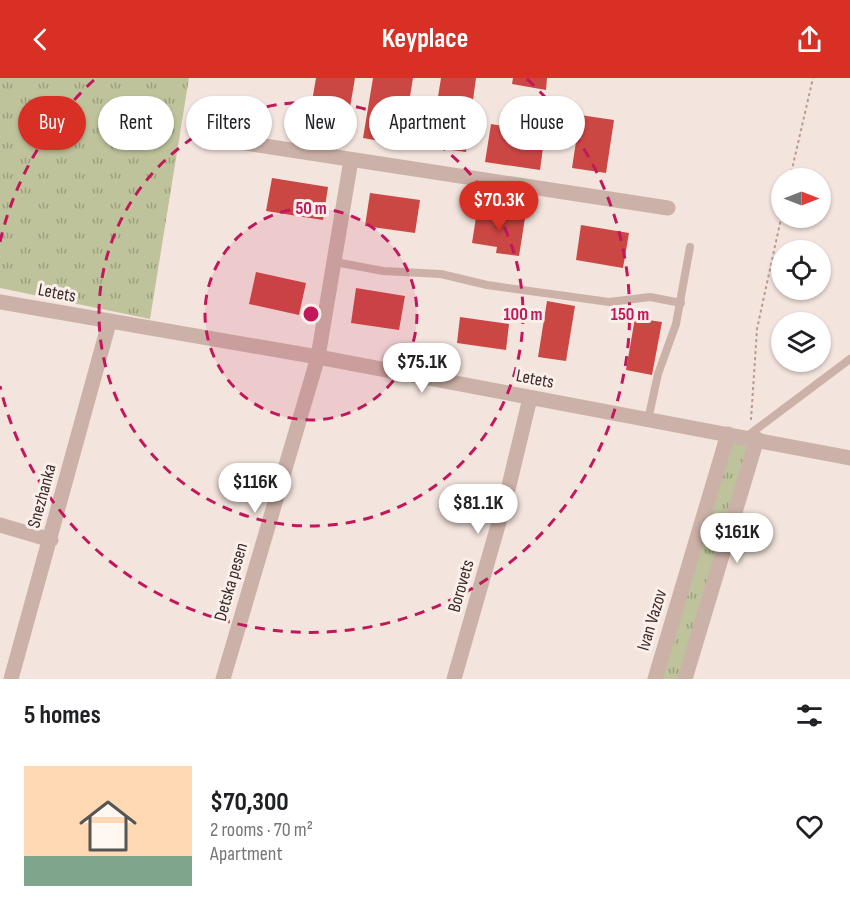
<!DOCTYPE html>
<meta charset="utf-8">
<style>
:root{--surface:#fff;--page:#f6f6f6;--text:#202124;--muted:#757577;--accent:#d93025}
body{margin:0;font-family:"Sofia Sans Condensed",sans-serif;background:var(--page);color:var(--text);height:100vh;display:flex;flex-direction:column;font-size:22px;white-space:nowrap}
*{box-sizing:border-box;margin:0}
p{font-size:20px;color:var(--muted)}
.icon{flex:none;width:33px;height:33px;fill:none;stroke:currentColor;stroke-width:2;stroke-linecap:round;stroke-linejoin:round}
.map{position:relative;height:601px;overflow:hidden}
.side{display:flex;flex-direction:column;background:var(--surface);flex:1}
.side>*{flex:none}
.banner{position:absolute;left:18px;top:18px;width:814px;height:54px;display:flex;gap:12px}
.needle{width:39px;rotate:90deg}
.buttons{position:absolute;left:771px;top:90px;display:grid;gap:12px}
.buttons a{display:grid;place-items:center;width:60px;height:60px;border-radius:50%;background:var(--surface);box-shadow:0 2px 4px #0004;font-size:30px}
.price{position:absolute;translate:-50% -51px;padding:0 14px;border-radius:21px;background:#fff;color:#222;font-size:20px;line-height:39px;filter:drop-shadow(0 2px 3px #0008)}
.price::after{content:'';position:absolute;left:50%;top:36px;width:18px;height:14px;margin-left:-9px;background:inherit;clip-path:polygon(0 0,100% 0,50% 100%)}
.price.current{background:var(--accent);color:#fff}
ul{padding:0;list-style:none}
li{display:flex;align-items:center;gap:18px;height:150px;padding:0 24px}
li span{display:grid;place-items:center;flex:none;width:168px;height:120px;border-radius:0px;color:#555}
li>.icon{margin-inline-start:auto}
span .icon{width:72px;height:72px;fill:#fffc;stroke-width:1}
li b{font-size:26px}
h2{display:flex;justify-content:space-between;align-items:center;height:72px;padding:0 24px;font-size:26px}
.chip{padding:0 21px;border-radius:27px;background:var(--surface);box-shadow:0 2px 4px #0004;font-size:21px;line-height:54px}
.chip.current{background:var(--accent);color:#fff}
header{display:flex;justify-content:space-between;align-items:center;height:78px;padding:0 24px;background:var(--accent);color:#fff;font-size:27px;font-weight:700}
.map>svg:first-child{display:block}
.grass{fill:url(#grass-tufts)}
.building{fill:#cb4744}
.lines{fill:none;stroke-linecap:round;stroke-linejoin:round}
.path{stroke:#b89a92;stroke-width:2;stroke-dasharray:3 3;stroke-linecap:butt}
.service{stroke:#ccb1a8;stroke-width:8}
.minor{stroke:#ccb1a8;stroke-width:15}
.ring{fill:none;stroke:#c2185b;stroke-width:3;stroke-dasharray:10 8}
.labels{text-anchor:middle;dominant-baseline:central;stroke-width:6;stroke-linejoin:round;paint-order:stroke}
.street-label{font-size:18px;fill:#392a29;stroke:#fbefea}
.centre{fill:#c2185b;stroke:#fbefea;stroke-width:3}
.ring-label{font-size:18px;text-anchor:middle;font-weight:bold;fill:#c2185b;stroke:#fbefea;stroke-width:6;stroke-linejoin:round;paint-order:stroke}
</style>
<header><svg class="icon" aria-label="back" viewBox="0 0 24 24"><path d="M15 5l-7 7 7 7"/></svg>Keyplace<svg class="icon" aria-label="share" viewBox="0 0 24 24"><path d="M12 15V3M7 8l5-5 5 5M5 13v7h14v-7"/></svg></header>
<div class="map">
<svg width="850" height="601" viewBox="0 0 850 601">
<defs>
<pattern id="grass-tufts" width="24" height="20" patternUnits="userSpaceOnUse" patternTransform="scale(1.5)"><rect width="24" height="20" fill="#bfc39c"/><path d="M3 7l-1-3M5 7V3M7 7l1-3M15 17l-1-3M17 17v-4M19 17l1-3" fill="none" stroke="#9c9f7f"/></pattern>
</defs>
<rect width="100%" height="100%" fill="#f3e4dd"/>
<path class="grass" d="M0 0H189L150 241 0 210Z
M728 356 757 361 685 601H654Z"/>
<path class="building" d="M316 0H355L346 53 308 47Z
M373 0H413L402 67 363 60Z
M441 0H476L466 74 430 69Z
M513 0H547L546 12 512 6Z
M580 37 614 42 606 95 572 90Z
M491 46 545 55 540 92 485 84Z
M272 100 328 109 323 142 266 133Z
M370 115 420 122 415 155 365 148Z
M477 133 525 140 519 178 496 175 497 169 472 165Z
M581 147 629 155 623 190 576 182Z
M256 194 306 205 299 237 249 226Z
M356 210 405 218 399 252 351 245Z
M547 223 575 228 566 283 538 279Z
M460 239 509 246 506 272 457 265Z
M635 240 662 244 652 297 626 292Z"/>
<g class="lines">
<path class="path" d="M790 100 813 0
M751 342 757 251 782 136"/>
<path class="service" d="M335 184 383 193 441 196 487 207 609 224 650 219 681 225
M648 342 658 296 676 246 690 169
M746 359 850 281"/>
<path class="minor" d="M232 63 668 130
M0 224 318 279 850 380
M0 447 51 462
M11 601 109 245
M223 601 318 279 351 82
M454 601 507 416 530 320
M655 601 728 356
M685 601 757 361"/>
</g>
<circle cx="311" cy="236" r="106" fill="#c2185b" fill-opacity=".12"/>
<g class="ring">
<circle cx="311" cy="236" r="106"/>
<circle cx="311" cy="236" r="212"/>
<path d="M0 164A319 319 0 0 1 95 1M527 1A319 319 0 1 1 0 308"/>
</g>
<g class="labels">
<g class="street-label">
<text transform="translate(57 215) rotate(11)">Letets</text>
<text transform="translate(535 301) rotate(11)">Letets</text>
<text transform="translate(42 418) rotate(-75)">Snezhanka</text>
<text transform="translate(231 504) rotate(-74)">Detska pesen</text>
<text transform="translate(461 508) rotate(-74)">Borovets</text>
<text transform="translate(652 542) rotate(-73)">Ivan Vazov</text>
</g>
</g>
<circle cx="311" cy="236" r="9" class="centre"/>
<g class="ring-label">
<text x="311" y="136">50 m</text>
<text x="523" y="242">100 m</text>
<text x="630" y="242">150 m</text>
</g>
</svg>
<div class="buttons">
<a><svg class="needle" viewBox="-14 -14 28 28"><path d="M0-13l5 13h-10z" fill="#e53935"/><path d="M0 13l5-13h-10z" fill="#757577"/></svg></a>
<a><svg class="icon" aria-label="locate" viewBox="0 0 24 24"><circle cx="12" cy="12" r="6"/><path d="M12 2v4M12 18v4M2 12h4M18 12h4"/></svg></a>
<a><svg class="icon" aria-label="layers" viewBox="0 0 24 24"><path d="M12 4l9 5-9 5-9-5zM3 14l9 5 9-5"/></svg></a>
</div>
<b class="price current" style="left:499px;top:154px">$70.3K</b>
<b class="price" style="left:422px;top:316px">$75.1K</b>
<b class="price" style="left:255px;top:436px">$116K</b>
<b class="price" style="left:478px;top:457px">$81.1K</b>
<b class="price" style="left:737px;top:486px">$161K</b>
<div class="banner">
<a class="chip current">Buy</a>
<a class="chip">Rent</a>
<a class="chip">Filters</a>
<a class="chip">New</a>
<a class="chip">Apartment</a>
<a class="chip">House</a>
</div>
</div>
<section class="side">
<h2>5 homes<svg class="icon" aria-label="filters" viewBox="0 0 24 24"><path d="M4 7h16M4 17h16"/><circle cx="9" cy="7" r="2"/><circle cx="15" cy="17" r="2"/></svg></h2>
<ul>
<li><span style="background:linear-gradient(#ffd9b3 75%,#7fa58c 0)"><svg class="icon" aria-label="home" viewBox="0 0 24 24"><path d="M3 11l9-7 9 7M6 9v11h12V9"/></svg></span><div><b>$70,300</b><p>2 rooms · 70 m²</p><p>Apartment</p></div><svg class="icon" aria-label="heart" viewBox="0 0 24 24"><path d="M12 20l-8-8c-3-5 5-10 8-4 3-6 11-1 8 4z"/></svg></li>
</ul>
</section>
